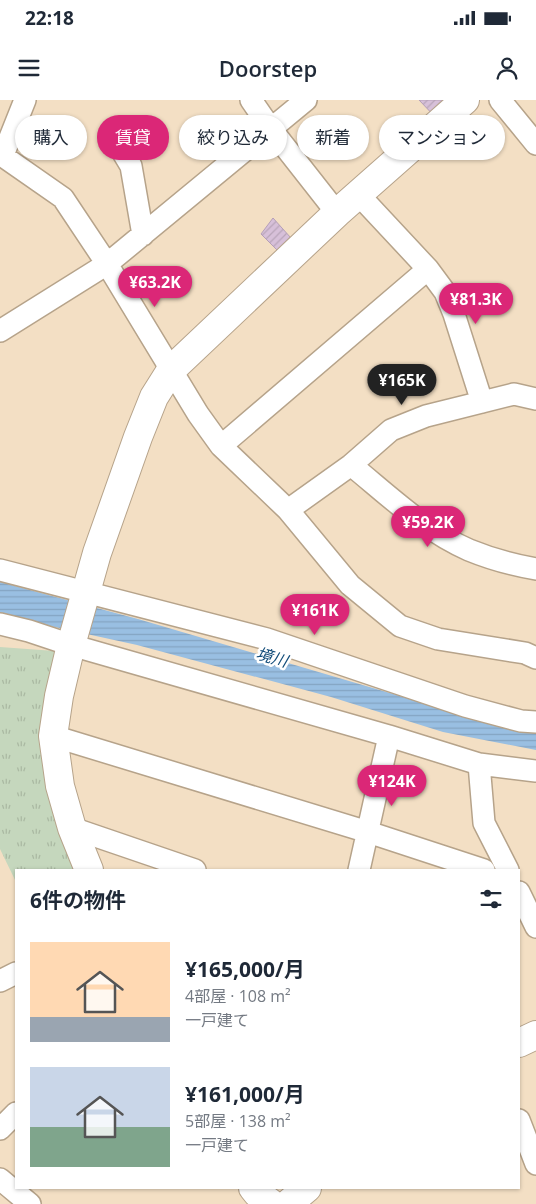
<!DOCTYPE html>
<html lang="ja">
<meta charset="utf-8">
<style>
:root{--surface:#fff;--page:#f2f2f3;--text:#1f2937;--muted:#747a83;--accent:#db2777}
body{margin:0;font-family:"Open Sans","Noto Sans JP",sans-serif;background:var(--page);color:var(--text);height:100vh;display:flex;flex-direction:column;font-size:19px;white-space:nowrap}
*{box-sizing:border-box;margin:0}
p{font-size:16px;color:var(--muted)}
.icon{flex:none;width:28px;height:28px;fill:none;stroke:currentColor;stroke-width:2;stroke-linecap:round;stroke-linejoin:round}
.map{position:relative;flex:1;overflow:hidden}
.sheet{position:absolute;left:15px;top:769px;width:505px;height:320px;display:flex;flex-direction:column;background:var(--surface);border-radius:0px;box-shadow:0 1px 4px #0004}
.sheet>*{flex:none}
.hud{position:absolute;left:15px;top:15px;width:506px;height:45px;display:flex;gap:10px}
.price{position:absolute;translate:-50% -42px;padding:0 11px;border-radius:18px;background:var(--accent);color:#fff;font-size:16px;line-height:32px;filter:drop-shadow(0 1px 2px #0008)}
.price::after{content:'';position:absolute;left:50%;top:30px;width:15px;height:11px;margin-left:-8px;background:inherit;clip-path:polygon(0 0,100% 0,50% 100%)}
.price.on{background:#222;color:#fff}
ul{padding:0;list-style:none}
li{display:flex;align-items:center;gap:15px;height:125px;padding:0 15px}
li span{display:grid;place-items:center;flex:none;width:140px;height:100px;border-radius:0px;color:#555}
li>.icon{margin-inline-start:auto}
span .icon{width:60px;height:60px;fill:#fffc;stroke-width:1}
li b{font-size:21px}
h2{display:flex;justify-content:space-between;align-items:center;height:60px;padding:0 15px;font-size:21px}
.pill{padding:0 18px;border-radius:22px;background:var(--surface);box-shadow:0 1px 4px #0004;font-size:18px;line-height:45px}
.pill.on{background:var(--accent);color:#fff}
.status{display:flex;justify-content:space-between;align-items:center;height:35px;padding:0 25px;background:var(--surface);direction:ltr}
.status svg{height:14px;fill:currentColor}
header{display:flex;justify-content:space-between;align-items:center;height:65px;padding:0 15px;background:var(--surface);font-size:22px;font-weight:600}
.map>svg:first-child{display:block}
.grass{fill:url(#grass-tufts)}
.water{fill:url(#water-rules)}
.building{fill:url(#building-hatch);stroke:#b59fb7}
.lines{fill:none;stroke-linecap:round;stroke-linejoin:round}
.street-casing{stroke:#b6a38a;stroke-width:24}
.secondary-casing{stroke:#b6a38a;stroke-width:30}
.street{stroke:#fff;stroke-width:21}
.secondary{stroke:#fff;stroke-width:28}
.labels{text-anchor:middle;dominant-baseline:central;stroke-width:5;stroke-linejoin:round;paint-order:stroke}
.water-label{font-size:16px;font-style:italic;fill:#134d7a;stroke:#fff}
</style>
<div class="status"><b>22:18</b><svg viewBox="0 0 49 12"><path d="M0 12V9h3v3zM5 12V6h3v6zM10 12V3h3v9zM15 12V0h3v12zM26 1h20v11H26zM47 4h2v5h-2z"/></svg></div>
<header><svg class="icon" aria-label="menu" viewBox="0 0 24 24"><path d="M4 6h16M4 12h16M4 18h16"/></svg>Doorstep<svg class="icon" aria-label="person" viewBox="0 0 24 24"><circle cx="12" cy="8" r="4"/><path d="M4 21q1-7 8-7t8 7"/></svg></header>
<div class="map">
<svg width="536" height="1104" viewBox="0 0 536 1104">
<defs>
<pattern id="grass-tufts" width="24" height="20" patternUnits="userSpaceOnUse" patternTransform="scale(1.25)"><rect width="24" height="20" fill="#c5d7bd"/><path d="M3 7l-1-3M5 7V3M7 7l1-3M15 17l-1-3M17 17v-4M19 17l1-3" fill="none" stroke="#aab9a2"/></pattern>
<pattern id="water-rules" width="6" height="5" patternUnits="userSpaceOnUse" patternTransform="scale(1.25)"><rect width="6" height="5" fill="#99bfe2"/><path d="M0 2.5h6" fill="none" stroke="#84a4c2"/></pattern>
<pattern id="building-hatch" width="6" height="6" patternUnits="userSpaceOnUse" patternTransform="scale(1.25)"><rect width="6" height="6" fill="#d7c0d9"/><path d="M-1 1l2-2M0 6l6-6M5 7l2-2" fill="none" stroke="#b9a5ba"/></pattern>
</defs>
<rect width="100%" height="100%" fill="#f3dfc4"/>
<path class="grass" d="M0 547 55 551 44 634 78 770H16V782L0 749Z"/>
<path class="water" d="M0 482 138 519 468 616 536 628V650L443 632 331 597 137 545 0 515Z"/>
<path class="building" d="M419 0H465L440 22Z
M273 118 300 148 287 160 261 134Z"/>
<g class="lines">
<defs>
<path id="street" d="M251 0 271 29 337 113
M500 0 536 44
M122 51 131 66 143 135
M0 54 63 98 107 164 198 314 221 346 288 410 350 485 400 526 438 539 525 553 536 558
M3 55 25 0
M358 94 428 169 445 192 454 214 482 302
M0 231 107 164 306 0
M221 346 428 169
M351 365C388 395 425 431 469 450 491 459 513 465 536 469
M288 410 351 365 391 330 426 316 514 294 536 299
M0 470 267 539 465 606 521 621 536 622
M0 524 29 531 71 545 389 636 479 664 536 671
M53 636 368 732 484 770
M479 664 484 723 508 770
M72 728 195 770
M359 770 389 636
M519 792 536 827
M0 881 16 873
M519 1020 536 1064
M0 1029 16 1013
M0 1079 30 1104"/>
<path id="secondary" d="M89 770 72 728 60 686 53 636 59 596 71 545 97 453 138 337 154 297 171 270 337 113 465 0
M519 943 536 935
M253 1088 257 1093 272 1104
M288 1104 307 1088"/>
</defs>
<use href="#street" class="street-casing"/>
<use href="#secondary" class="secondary-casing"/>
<use href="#street" class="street"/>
<use href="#secondary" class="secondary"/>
</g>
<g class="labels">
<g class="water-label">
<text transform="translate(272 557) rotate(16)">境川</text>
</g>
</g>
</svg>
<b class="price" style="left:155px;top:208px">¥63.2K</b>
<b class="price" style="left:476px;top:225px">¥81.3K</b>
<b class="price on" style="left:402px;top:306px">¥165K</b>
<b class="price" style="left:428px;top:448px">¥59.2K</b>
<b class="price" style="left:315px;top:536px">¥161K</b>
<b class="price" style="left:392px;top:707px">¥124K</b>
<div class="hud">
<a class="pill">購入</a>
<a class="pill on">賃貸</a>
<a class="pill">絞り込み</a>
<a class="pill">新着</a>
<a class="pill">マンション</a>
</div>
<section class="sheet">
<h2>6件の物件<svg class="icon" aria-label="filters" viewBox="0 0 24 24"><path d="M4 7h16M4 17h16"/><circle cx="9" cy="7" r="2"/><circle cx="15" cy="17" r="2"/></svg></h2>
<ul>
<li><span style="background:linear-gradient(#ffd9b3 75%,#9aa5b1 0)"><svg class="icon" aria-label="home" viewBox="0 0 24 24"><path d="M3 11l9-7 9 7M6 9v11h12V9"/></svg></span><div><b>¥165,000/月</b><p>4部屋 · 108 m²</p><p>一戸建て</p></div></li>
<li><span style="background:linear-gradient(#c9d6e8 60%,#7fa58c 0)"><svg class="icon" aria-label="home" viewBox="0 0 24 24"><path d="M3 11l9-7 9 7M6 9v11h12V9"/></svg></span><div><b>¥161,000/月</b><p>5部屋 · 138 m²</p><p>一戸建て</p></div></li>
</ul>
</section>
</div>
